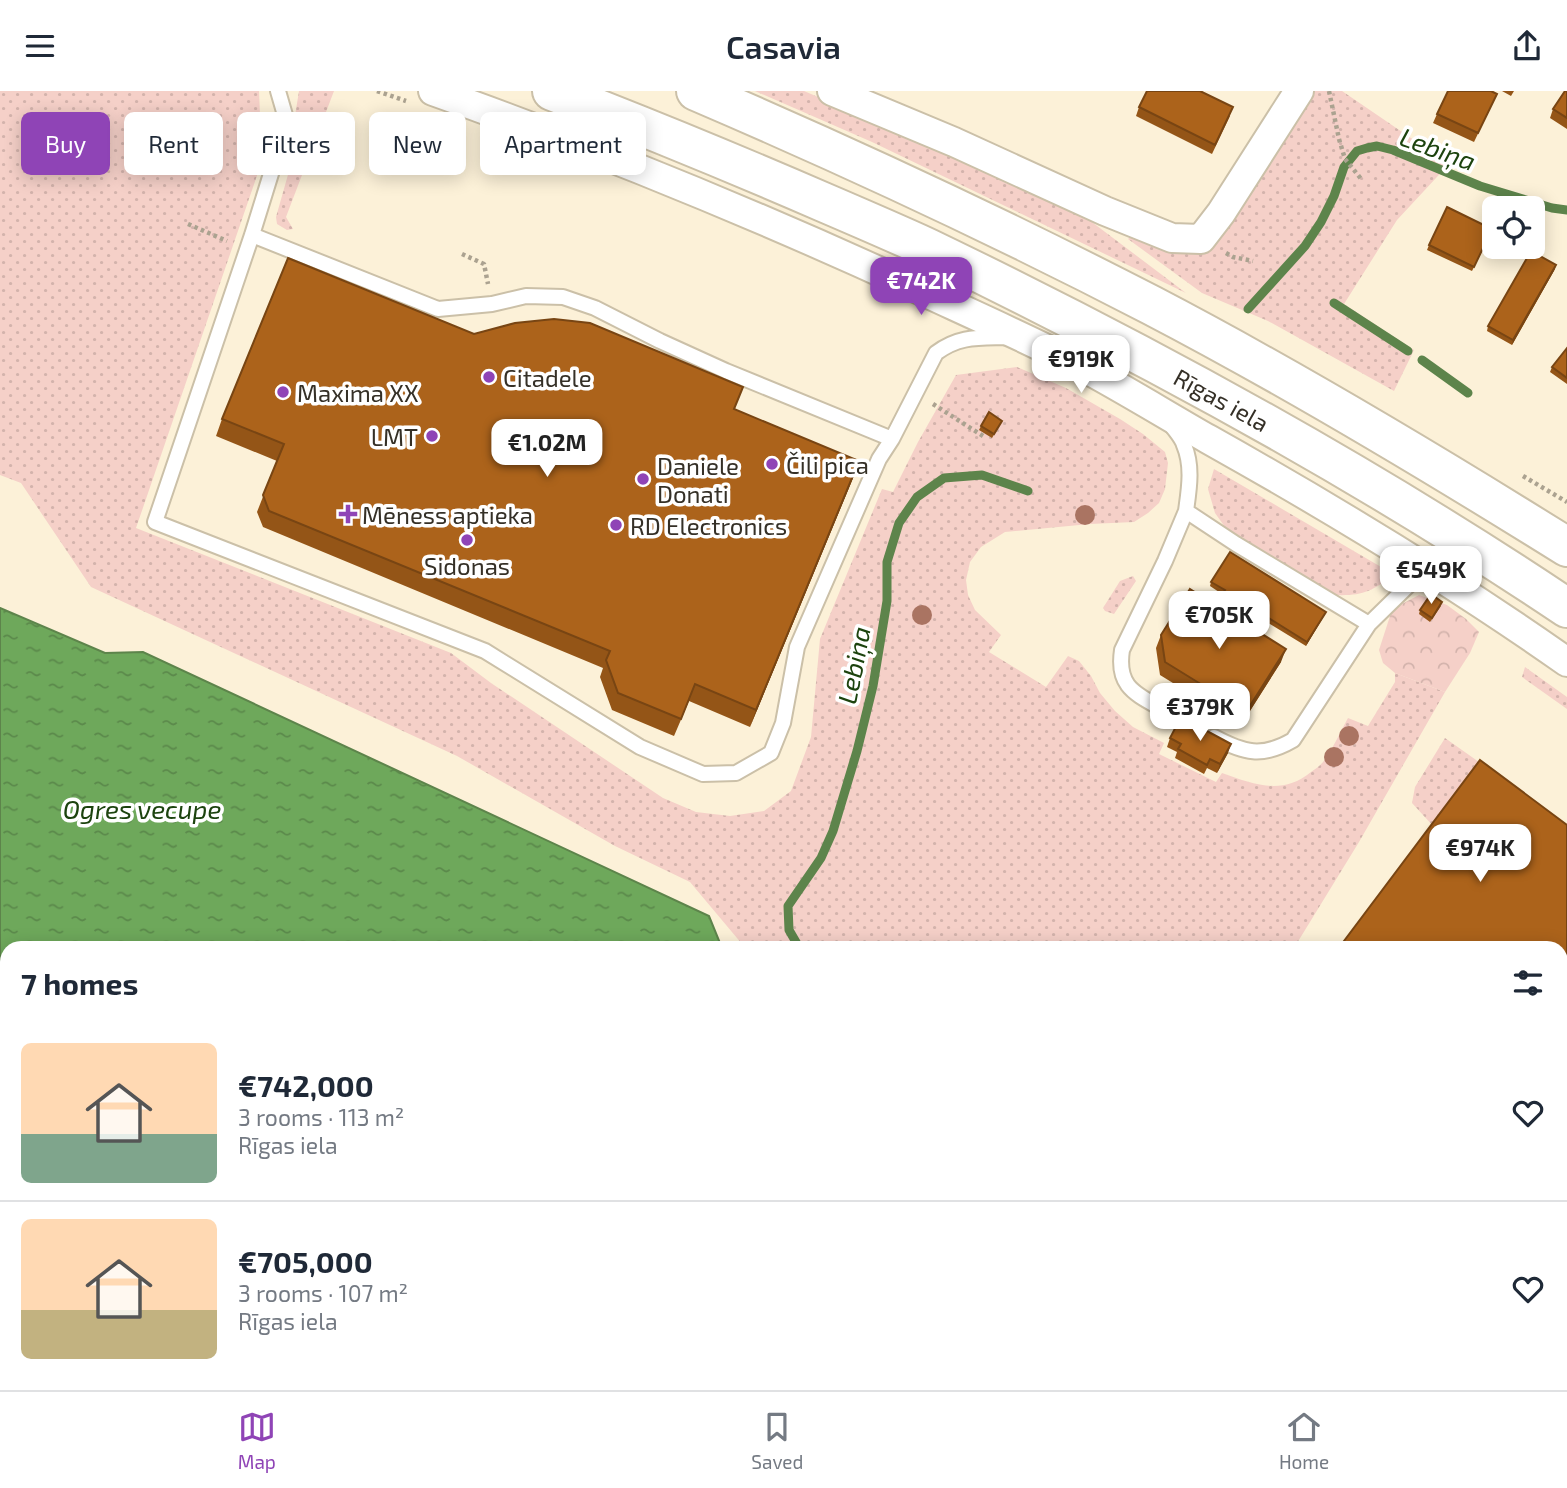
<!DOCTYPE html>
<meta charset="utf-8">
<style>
:root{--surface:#fff;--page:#f6f6f7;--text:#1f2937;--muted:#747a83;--line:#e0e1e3;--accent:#8f44b6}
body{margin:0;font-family:"Exo 2",sans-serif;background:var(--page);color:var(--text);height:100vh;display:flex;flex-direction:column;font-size:26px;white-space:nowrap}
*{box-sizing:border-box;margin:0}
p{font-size:23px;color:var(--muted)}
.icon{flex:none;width:38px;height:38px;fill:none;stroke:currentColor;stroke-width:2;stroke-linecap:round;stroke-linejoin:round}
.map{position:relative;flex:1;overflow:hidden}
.sheet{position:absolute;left:0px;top:850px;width:1568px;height:450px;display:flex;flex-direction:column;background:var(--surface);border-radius:21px 21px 0 0;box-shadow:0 4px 18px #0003}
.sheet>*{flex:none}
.hud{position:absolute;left:21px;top:21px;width:700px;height:63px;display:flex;gap:14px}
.tools{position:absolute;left:1482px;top:105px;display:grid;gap:14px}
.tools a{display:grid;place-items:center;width:63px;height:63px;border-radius:10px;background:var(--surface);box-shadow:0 4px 18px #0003;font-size:35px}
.price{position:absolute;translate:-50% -60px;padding:0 16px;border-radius:14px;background:#fff;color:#222;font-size:23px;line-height:46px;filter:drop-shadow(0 2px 4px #0008)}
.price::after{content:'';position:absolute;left:50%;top:42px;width:21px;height:16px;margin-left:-10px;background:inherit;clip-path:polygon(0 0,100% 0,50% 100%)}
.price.active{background:var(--accent);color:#fff}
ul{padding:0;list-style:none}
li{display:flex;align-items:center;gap:21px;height:175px;padding:0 21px}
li+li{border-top:2px solid var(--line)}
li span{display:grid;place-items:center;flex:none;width:196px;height:140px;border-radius:10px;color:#555}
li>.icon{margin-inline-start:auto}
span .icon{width:84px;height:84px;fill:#fffc;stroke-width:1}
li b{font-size:30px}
h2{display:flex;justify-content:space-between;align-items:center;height:84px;padding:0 21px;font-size:30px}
.tag{padding:0 24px;border-radius:10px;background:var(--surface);box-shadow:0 4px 18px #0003;font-size:24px;line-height:63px}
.tag.active{background:var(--accent);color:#fff}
header{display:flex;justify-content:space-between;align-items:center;height:91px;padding:0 21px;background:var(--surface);font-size:32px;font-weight:600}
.dock{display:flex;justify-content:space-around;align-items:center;height:98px;border-top:2px solid var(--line);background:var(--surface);font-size:19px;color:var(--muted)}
.dock a{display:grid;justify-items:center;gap:4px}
.dock .active{color:var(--accent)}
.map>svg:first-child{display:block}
.grass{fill:url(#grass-dots)}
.forest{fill:url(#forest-crowns)}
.water{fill:url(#water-ripples);stroke:#5d844b;stroke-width:2}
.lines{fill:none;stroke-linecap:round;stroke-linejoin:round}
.stream{stroke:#5d844b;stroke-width:9}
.service-casing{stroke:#cbc0a8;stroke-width:18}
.minor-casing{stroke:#cbc0a8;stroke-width:32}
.trunk-casing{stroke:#cbc0a8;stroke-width:42}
.path{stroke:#aba290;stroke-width:4.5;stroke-dasharray:3.5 3.5;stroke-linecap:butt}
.service{stroke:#fff;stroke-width:14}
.minor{stroke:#fff;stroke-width:28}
.trunk{stroke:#fff;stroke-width:38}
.tree{fill:#aa7462}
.wall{fill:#945517}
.shaded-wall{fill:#784513}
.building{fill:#ac631b;stroke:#784513;stroke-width:2}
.poi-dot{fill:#8f44b6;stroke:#fff;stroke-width:2.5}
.labels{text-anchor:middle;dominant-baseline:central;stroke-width:7;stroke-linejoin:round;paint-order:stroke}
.poi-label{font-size:24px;fill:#353027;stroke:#fff;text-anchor:start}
.street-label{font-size:24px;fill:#353027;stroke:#fff}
.water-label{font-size:26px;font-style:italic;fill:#1c430e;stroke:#fff}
</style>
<header><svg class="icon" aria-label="menu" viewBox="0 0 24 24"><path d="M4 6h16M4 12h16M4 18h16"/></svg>Casavia<svg class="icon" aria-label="share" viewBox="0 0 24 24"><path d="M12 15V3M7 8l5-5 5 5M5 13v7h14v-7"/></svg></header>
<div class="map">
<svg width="1567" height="1299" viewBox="0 0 1567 1299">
<defs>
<pattern id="grass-dots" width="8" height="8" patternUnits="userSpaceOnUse" patternTransform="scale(1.75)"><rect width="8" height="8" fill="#f5d0c8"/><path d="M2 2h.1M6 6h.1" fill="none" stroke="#d3b3ac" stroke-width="1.8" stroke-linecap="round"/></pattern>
<pattern id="forest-crowns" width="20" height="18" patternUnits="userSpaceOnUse" patternTransform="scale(1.75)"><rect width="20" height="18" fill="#f5d0c8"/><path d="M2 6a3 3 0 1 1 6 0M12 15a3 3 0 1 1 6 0" fill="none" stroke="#d3b3ac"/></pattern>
<pattern id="water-ripples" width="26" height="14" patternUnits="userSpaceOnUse" patternTransform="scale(1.75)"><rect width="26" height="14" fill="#6ea85b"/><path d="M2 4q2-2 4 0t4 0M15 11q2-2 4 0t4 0" fill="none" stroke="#5b894b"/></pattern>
</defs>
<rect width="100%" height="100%" fill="#fcf1d8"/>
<path class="grass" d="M0 0H259L262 70 136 437 451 562 491 592 663 707 696 721 730 725 764 720 791 700 811 646 820 548 882 398 893 401 918 351 956 284 1017 276 1066 297 1120 328 1143 343 1165 361 1168 372 1165 398 1159 412 1148 422 1134 431 1090 433 1005 441 981 456 970 471 966 489 968 504 975 519 1001 544 989 561 1046 596 1068 565 1079 570 1091 585 1100 602 1115 620 1133 636 1164 652 1159 663 1216 691 1222 682C1253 693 1282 705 1311 681 1315 678 1320 675 1323 671 1333 658 1340 641 1348 627L1368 635 1395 591V582L1445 601 1359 751 1294 857 783 858 778 854 742 853 690 791 615 755 457 665 91 496 21 392 0 384Z
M299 0H334L286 126 293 138 287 139 277 133 276 126 293 66 295 25Z
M755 0H804L1068 113 1186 202 872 51Z
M1306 0H1342L1449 73 1397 129 1344 213 1414 259 1394 300 1268 230 1202 202 1128 148 1133 143 1167 160 1199 162Z
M1214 378 1393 483C1373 501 1361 505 1335 504L1225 436 1215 422 1208 398Z
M1133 485 1136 490 1114 523 1105 520 1103 517 1120 490Z
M1525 576 1567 606V618L1522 586Z
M1445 647 1486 676 1434 736 1412 712 1415 696Z
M1561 1152 1567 1155V1231L1561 1239Z"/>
<path class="forest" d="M1419 504 1447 514 1466 528 1479 541 1470 562 1445 601 1395 582 1383 572 1379 559 1391 522 1402 513Z"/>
<path class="water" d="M0 517 105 562 143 561 709 825 722 857 7 858V1110L0 1107Z
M444 1293H1472L1469 1299H453Z"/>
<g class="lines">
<path class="stream" d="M1334 212 1408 260
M1248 218 1305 155 1321 131 1334 105 1344 76 1357 60 1367 57 1377 55 1393 59 1480 95 1552 117 1567 119
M1422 269 1468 302
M800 858 789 839 788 815 821 767 833 740 857 660 873 595 887 510V471L899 432 917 406 944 387 982 384 1028 400"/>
<defs>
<path id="service" d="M278 0 287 31 252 144 155 431 485 560 640 656 703 683 736 682 771 662 783 632 797 556 879 368 892 348 936 262C960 244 980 247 1009 246
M252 144 438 218 492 213 526 205 563 206 595 217 660 250 726 280 892 348
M1172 335C1176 341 1182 347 1184 354 1193 375 1189 398 1186 420
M1196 636C1183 629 1170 622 1157 615 1131 601 1117 592 1122 559L1165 470 1186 420 1236 453 1369 533
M1214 646C1244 662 1262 667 1293 649L1369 533 1415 488 1433 481"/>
<path id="minor" d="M433 0C594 57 752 122 907 193 965 220 1024 246 1081 275 1124 298 1166 324 1208 348 1331 417 1452 490 1567 571
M832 0 954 51 1105 120 1172 147 1201 148 1221 122 1299 0
M1561 1263 1567 1254
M1537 1299 1541 1293"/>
<g id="trunk">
<path id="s1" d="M552 0C643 35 733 72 823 111 858 126 893 141 928 157 1148 263 1364 381 1567 517"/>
<path d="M696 0C850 66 1002 137 1151 214 1293 288 1431 371 1567 456"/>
</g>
</defs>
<use href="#service" class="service-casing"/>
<use href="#minor" class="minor-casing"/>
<use href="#trunk" class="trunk-casing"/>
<path class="path" d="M377 0 406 10
M1329 0 1339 48 1345 68 1362 89
M188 133 227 150
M1226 162 1233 166 1253 170
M462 163 484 173 488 193
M933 313 983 345
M1523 385 1567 411
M1561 1205 1567 1206"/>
<use href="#service" class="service"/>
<use href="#minor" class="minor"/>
<use href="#trunk" class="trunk"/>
</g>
<g class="tree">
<circle cx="1085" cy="424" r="10"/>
<circle cx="922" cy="524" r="10"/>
<circle cx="1349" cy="645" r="10"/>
<circle cx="1334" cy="666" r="10"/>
</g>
<path class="wall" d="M1502 0H1514L1511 5Z
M1567 0V38L1550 27 1553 18Z
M1497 3 1474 51 1433 32 1437 23Z
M1139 16 1230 25 1212 63 1136 25Z
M1491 143 1472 180 1427 159 1429 154Z
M1555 178 1512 254 1487 240 1488 235Z
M474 243 734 319 853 387 750 636 689 610 674 645 612 619 600 586 603 577 263 436 257 421 277 370 216 345 222 328Z
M1567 257V293L1550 281 1552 276Z
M1000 334 992 347 979 339 981 335Z
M1211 491 1326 521 1306 555 1257 525 1250 536 1281 571 1241 634 1160 584 1156 557 1161 544 1215 514 1222 503 1210 495Z
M1441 515 1430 531 1419 523 1420 519Z
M1170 647 1228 662 1217 682 1207 677 1204 683 1175 667 1177 661 1167 656Z
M1567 734V1051L1561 1046V858Z"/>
<path class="shaded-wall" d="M1556 174 1555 178 1512 254 1513 249Z
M859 370 853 387 750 636 756 619Z
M1326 521 1324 525 1306 555 1307 551Z
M1286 558 1281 571 1241 634 1246 621Z
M1231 653 1228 662 1217 682 1220 673Z"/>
<path class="building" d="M1147 0H1200L1233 16 1215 54 1139 16Z
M1448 0H1491L1497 3 1478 42 1437 23Z
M1565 0H1567V27L1553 18Z
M1447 116 1492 138 1474 176 1429 154Z
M1531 160 1556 174 1513 249 1488 235Z
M288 167 474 243 515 232 554 228 590 232 743 296 734 318 859 370 756 619 695 593 681 628 618 602 606 569 610 560 269 420 263 404 284 353 222 328Z
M1567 257V287L1552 276Z
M989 321 1002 330 994 343 981 335Z
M1230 461 1326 521 1307 551 1259 521 1249 536 1215 514 1225 499 1211 491Z
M1190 498 1286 558 1246 621 1165 571 1161 544Z
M1431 503 1442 511 1432 527 1420 519Z
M1181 626 1231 653 1220 673 1210 668 1207 674 1178 658 1181 653 1170 647Z
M1480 669 1567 734V1039L1561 1035V858H1338Z"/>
<g class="poi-dot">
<circle cx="489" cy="286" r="7"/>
<circle cx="283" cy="301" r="7"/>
<circle cx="432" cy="345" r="7"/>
<circle cx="772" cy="373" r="7"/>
<circle cx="643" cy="388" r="7"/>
<path d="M344.5 412.5h7v7h7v7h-7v7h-7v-7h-7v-7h7z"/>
<circle cx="616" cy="434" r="7"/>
<circle cx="467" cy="449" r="7"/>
</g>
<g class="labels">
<g class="poi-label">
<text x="503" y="286">Citadele</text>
<text x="297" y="301">Maxima XX</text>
<text x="418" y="345" text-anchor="end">LMT</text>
<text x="786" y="373">Čili pica</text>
<text x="657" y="374">Daniele<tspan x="657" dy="28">Donati</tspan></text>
<text x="362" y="423">Mēness aptieka</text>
<text x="630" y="434">RD Electronics</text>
<text x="467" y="474" text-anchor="middle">Sidonas</text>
</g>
<g class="street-label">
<text stroke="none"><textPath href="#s1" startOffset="738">Rīgas iela</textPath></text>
</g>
<g class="water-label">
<text transform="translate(1438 57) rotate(20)">Lebiņa</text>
<text transform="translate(853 574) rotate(-79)">Lebiņa</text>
<text x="142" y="717">Ogres vecupe</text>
</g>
</g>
</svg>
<div class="tools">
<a><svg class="icon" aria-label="locate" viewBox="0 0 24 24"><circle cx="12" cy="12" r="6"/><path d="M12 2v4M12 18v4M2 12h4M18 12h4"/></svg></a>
</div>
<b class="price active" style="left:921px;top:226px">€742K</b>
<b class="price" style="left:1081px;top:304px">€919K</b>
<b class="price" style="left:547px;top:388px">€1.02M</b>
<b class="price" style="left:1431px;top:515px">€549K</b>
<b class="price" style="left:1219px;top:560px">€705K</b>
<b class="price" style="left:1200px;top:652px">€379K</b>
<b class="price" style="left:1480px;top:793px">€974K</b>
<div class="hud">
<a class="tag active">Buy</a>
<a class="tag">Rent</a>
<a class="tag">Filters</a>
<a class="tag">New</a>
<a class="tag">Apartment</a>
</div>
<section class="sheet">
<h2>7 homes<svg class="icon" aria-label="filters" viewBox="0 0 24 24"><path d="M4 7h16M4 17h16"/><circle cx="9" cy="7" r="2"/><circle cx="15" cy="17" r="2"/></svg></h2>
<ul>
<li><span style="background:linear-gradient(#ffd9b3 65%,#7fa58c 0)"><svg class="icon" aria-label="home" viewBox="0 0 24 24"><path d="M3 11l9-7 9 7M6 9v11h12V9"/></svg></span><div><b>€742,000</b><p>3 rooms · 113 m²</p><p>Rīgas iela</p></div><svg class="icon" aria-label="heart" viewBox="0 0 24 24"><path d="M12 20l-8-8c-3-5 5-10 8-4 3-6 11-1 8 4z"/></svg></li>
<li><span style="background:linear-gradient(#ffd9b3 65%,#c2b280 0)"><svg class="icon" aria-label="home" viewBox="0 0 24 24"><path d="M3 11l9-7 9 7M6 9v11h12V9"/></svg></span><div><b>€705,000</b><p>3 rooms · 107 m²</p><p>Rīgas iela</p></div><svg class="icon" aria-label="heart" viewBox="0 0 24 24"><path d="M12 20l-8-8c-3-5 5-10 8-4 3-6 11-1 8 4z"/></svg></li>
</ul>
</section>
</div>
<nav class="dock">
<a class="active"><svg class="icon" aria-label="map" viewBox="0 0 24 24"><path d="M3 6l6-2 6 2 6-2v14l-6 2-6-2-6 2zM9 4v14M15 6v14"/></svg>Map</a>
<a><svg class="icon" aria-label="saved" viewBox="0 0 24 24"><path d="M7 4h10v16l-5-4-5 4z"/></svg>Saved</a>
<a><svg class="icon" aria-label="home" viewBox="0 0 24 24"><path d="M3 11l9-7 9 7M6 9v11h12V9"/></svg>Home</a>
</nav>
